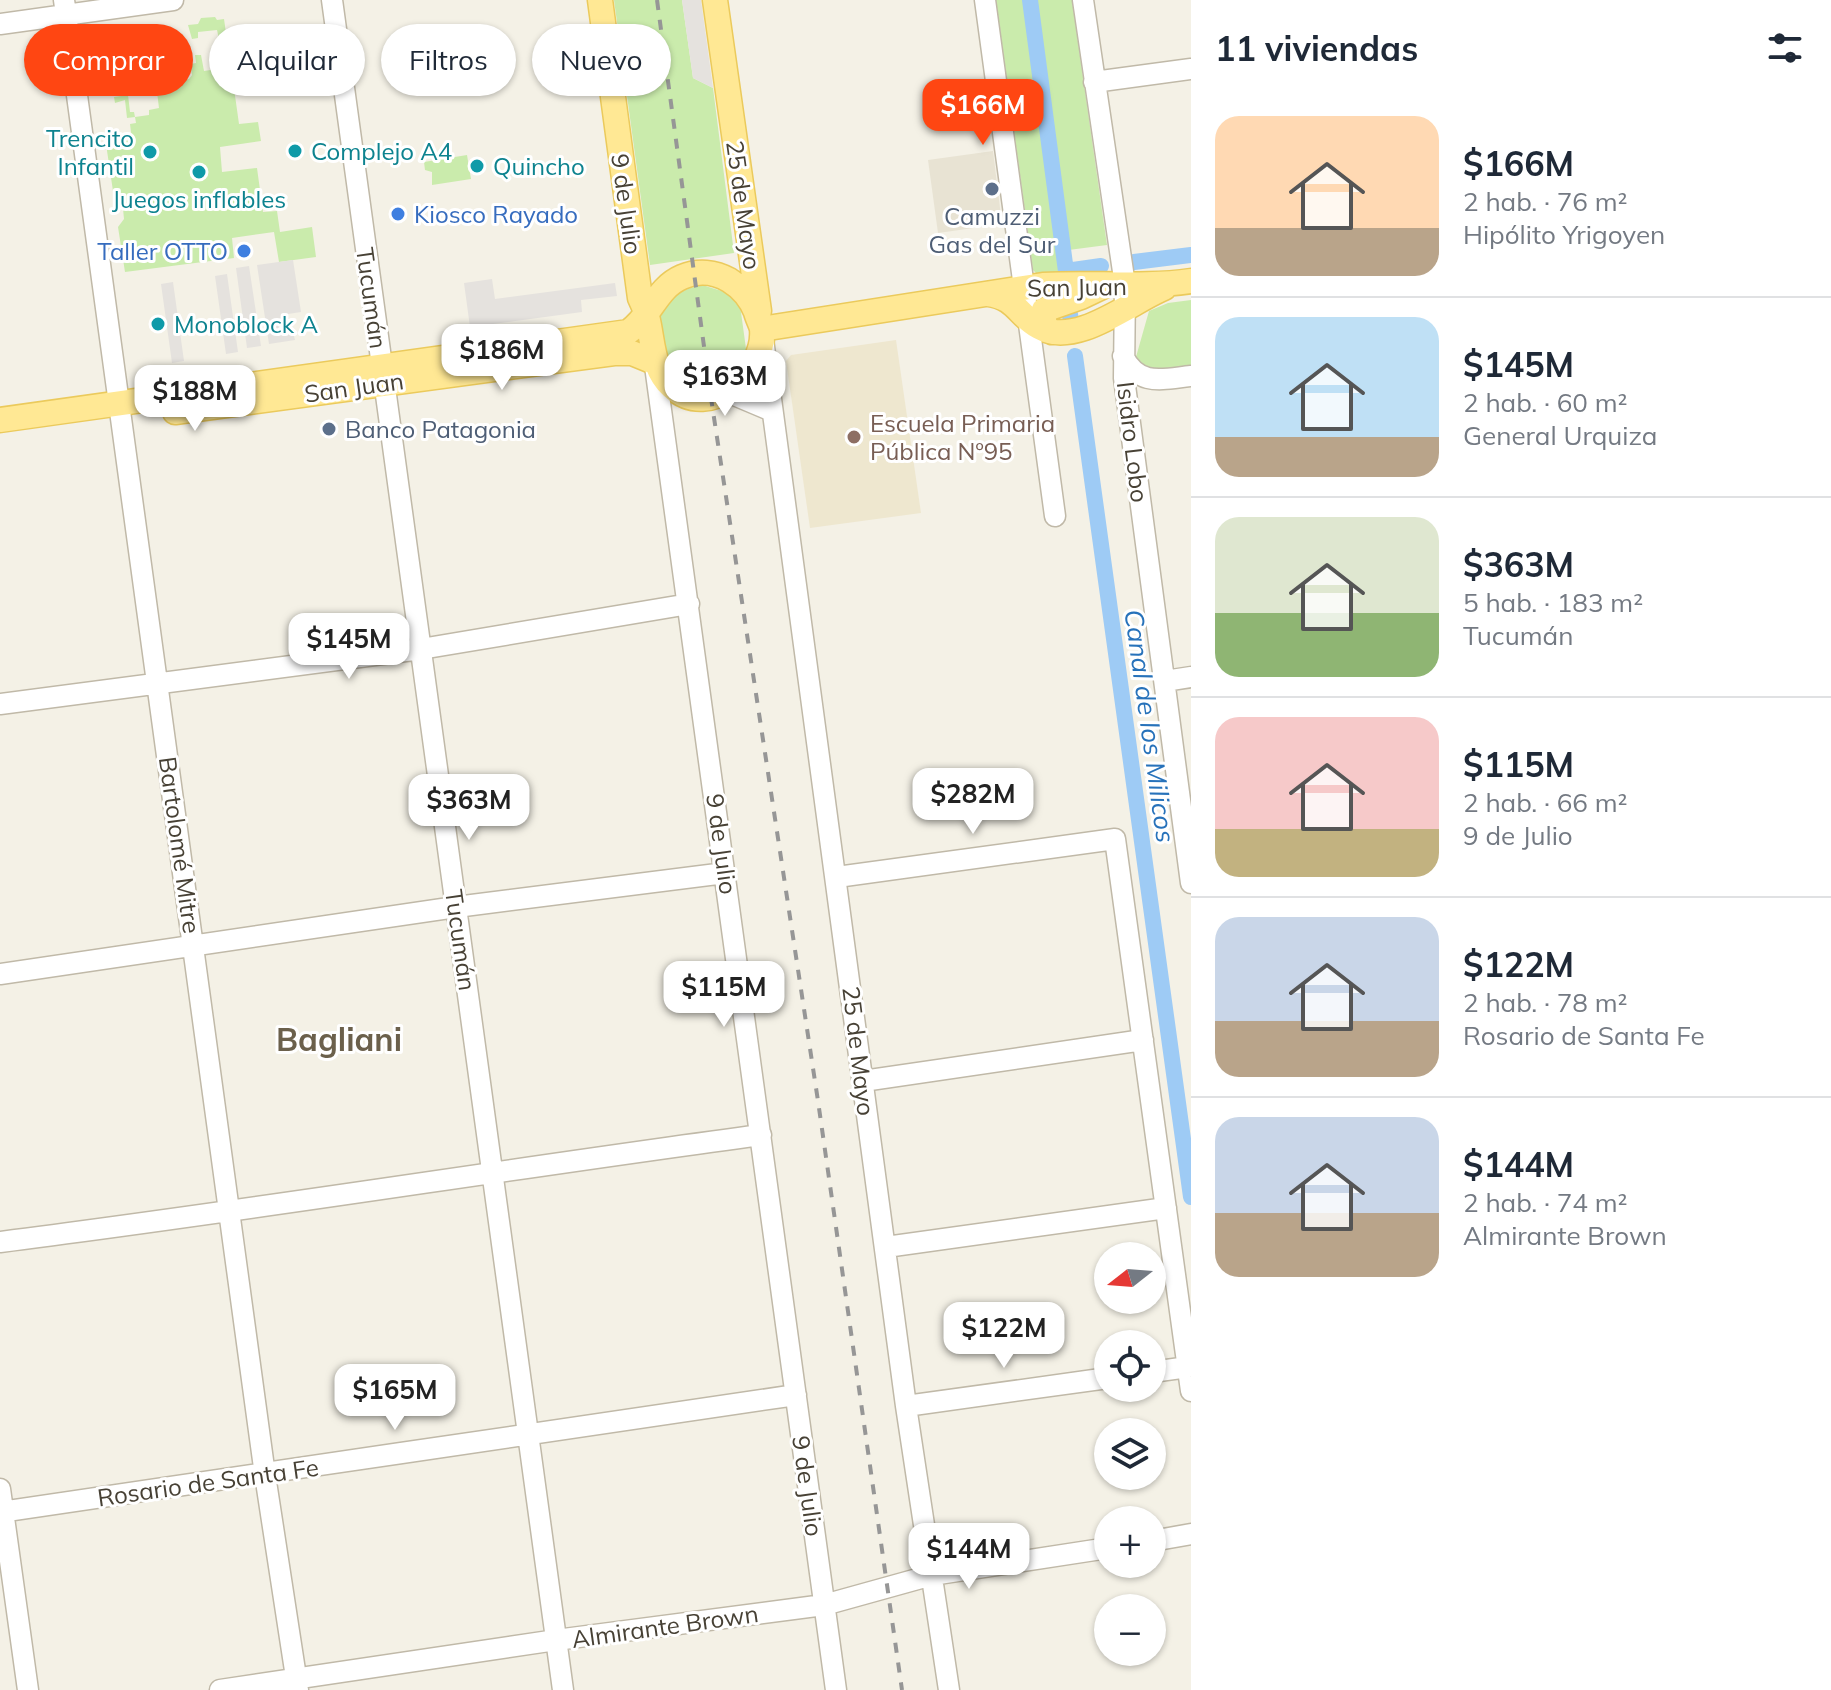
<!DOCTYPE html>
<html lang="es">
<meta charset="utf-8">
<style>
:root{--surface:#fff;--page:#f6f6f7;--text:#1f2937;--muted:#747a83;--line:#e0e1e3;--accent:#ff4612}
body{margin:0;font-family:Mulish,sans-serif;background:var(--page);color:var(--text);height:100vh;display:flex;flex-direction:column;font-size:30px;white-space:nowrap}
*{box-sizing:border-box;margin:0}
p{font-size:26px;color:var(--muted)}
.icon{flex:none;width:44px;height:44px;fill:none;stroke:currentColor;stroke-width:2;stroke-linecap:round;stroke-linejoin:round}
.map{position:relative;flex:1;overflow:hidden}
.drawer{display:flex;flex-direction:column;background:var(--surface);width:640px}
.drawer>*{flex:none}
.top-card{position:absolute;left:24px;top:24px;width:760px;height:72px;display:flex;gap:16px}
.needle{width:52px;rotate:253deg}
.controls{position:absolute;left:1094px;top:1242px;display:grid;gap:16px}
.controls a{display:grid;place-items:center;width:72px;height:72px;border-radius:50%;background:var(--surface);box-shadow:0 2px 6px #0004;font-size:40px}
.price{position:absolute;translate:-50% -68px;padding:0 18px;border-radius:16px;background:#fff;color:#222;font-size:26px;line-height:52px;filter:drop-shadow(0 2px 4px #0008)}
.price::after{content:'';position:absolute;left:50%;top:48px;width:24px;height:18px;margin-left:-12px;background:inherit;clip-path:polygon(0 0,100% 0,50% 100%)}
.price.selected{background:var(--accent);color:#fff}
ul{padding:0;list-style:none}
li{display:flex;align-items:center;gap:24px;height:200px;padding:0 24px}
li+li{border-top:2px solid var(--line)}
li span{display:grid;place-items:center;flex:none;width:224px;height:160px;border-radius:24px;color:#555}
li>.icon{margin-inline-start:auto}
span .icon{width:96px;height:96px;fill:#fffc;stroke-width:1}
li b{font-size:34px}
h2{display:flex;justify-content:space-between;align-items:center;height:96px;padding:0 24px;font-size:34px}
.chip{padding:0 28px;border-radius:36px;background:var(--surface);box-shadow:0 2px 6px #0004;font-size:28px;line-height:72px}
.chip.selected{background:var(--accent);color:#fff}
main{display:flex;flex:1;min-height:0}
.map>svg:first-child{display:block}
.residential{fill:#e8e3d3}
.education{fill:#eee7cf}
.green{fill:#caebac}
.parking{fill:#e5e2de}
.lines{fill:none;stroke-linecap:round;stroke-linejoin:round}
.canal{stroke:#9ecbf5;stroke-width:16}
.minor-casing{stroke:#c0b9a8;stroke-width:23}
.major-casing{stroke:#ebca5c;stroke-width:27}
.minor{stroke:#fff;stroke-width:20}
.major{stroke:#ffe894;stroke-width:24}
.rail{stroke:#969696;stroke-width:4;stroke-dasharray:10 10;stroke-linecap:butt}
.culture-dot{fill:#0f9aa8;stroke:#fff;stroke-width:3}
.service-dot{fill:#5c6f8a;stroke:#fff;stroke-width:3}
.shop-dot{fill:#3f7fe0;stroke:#fff;stroke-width:3}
.education-dot{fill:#8d6e63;stroke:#fff;stroke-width:3}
.labels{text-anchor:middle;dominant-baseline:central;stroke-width:6;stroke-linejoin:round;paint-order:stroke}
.culture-label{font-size:24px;fill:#0d838f;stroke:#fff;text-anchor:start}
.street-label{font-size:24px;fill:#474135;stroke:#fff}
.shop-label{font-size:24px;fill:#366cbe;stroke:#fff;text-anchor:start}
.service-label{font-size:24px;fill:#4e5e75;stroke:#fff}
.education-label{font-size:24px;fill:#785e54;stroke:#fff;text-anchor:start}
.water-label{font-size:26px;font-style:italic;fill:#2772ba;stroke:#fff}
.district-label{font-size:32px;font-weight:bold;fill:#6b604b;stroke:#fff}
</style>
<main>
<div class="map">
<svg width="1191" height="1690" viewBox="0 0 1191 1690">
<rect width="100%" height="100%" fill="#f4f1e6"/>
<path class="residential" d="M993 151 1002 224 938 233 928 160Z"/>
<path class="education" d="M896 340 921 513 810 528 786 361 791 355Z"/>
<path class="green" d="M614 0H682L693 78 713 88 734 253 650 265Z
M996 0H1072L1107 245 1061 251 1063 273 1040 277 1033 270Z
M215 17 217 20 224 19 226 33 233 32 236 58 230 59 228 43 220 44 217 30 198 32V38L192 39 188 25 198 24 201 18Z
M195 55H201L204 71 231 67 239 124 258 122 261 141 220 147 222 172 257 168 263 212 277 211 280 232 312 227 316 257 279 262 274 232 232 238 234 258 125 272 118 227 124 219 122 198 118 196 117 191H113L106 144 132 140 130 124 136 123 135 117 127 118 125 100 115 103 114 97 128 95 130 112H134L135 117 149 115V110L159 108 157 92 171 90 168 68 171 67 170 61 180 60 183 80 189 79 192 75 190 64 196 63Z
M467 155 471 179 432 185V172L425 170 424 162Z
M702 285 725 292 740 305 747 356 723 385C668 391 665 362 660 316 669 297 682 289 702 285Z
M1191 300V369L1145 375 1134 364 1149 311 1168 303Z"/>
<path class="parking" d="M682 0H701L713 88 693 78Z
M293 260 301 312 288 314 295 340 269 344 257 265Z
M249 266 261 346 247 348 236 268Z
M227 274 238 352 226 354 215 276Z
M492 279 495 299 615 283 617 296 581 300 582 312 470 327 464 283Z
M173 282 184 361 172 363 161 284Z"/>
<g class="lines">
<path class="canal" d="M1030 0 1067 279
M1134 262 1191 255
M1066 271 1101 266
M1070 314 1071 323
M1075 356 1191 1197"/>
<defs>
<path id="minor" d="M64 0 265 1475 298 1690
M332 0 563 1690
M985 0 1055 516
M1083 0 1125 285 1124 378 1191 883
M0 24 173 0
M1094 82 1191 69
M763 339 906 1406 949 1690
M1123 356C1139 387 1162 379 1191 376
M655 366 836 1690
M727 392 772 411
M1165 681 1191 677
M0 704 421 649 689 604
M837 877 1115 839 1191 1391
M0 974 456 907 725 873
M863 1081 1143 1040
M0 1242C254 1210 507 1169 761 1135
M886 1247 1166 1208
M1152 1372 1188 1367
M906 1406 1108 1378
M0 1489 28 1690
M0 1512C266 1475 530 1432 796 1395
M1152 1541 1191 1534
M220 1690 556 1640 824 1605 932 1575 1108 1548"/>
<path id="major" d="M715 0 759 311
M988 294C1017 298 1017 315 1039 327 1076 348 1130 302 1164 288
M762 329 1043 285C1092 282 1142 288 1191 281
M1052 332 1044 325V310L1081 297 1104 286
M175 412 614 353H632L654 362
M0 420 628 332C651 317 656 288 682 277 698 270 715 272 729 280 742 288 751 299 756 312 757 317 761 324 762 329 766 372 710 422 672 387 646 363 656 327 640 298L600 0"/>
</defs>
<use href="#minor" class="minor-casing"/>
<use href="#major" class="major-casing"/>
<use href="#minor" class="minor"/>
<use href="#major" class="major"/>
<path class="rail" d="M657 0 711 398 818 1101 902 1690"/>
</g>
<g class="culture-dot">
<circle cx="295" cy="151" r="8"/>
<circle cx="150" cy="152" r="8"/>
<circle cx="477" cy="166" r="8"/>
<circle cx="199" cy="172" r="8"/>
<circle cx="158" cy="324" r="8"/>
</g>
<g class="service-dot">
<circle cx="992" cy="189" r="8"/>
<circle cx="329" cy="429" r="8"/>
</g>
<g class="shop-dot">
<circle cx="398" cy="214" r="8"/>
<circle cx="244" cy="251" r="8"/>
</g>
<circle class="education-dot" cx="854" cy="437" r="8"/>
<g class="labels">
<g class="culture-label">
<text x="134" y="138" text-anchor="end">Trencito<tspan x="134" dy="28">Infantil</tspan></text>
<text x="311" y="151">Complejo A4</text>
<text x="493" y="166">Quincho</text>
<text x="199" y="199" text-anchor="middle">Juegos inflables</text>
<text x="174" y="324">Monoblock A</text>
</g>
<g class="street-label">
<text transform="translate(627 204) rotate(82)">9 de Julio</text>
<text transform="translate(744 205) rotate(82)">25 de Mayo</text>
<text transform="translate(1077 287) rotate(-1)">San Juan</text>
<text transform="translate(372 298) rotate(82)">Tucumán</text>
<text transform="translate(354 387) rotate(-8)">San Juan</text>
<text transform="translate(1133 442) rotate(83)">Isidro Lobo</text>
<text transform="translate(722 844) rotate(82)">9 de Julio</text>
<text transform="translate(180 845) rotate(82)">Bartolomé Mitre</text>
<text transform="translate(461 940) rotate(82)">Tucumán</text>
<text transform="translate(859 1051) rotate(83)">25 de Mayo</text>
<text transform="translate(208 1482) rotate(-8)">Rosario de Santa Fe</text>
<text transform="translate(808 1486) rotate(82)">9 de Julio</text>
<text transform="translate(665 1626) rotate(-8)">Almirante Brown</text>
</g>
<g class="shop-label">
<text x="414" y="214">Kiosco Rayado</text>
<text x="228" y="251" text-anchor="end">Taller OTTO</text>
</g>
<g class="service-label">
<text x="992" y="216">Camuzzi<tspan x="992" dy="28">Gas del Sur</tspan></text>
<text x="345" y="429" text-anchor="start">Banco Patagonia</text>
</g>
<g class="education-label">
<text x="870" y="423">Escuela Primaria<tspan x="870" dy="28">Pública Nº95</tspan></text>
</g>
<g class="water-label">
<text transform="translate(1150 726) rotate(82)">Canal de los Milicos</text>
</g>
<g class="district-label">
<text x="339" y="1039">Bagliani</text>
</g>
</g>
</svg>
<div class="controls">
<a><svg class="needle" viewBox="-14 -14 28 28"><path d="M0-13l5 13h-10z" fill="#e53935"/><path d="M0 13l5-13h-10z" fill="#747a83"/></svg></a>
<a><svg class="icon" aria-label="locate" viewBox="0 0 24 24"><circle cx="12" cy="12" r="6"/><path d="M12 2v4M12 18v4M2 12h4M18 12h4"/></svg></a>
<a><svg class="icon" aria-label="layers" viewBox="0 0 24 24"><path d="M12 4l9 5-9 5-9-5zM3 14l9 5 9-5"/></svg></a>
<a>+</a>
<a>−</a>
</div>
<b class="price selected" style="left:983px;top:147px">$166M</b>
<b class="price" style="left:502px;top:392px">$186M</b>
<b class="price" style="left:725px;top:418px">$163M</b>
<b class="price" style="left:195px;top:433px">$188M</b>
<b class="price" style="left:349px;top:681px">$145M</b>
<b class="price" style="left:973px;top:836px">$282M</b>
<b class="price" style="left:469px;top:842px">$363M</b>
<b class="price" style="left:724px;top:1029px">$115M</b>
<b class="price" style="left:1004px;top:1370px">$122M</b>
<b class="price" style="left:395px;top:1432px">$165M</b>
<b class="price" style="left:969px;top:1591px">$144M</b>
<div class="top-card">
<a class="chip selected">Comprar</a>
<a class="chip">Alquilar</a>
<a class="chip">Filtros</a>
<a class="chip">Nuevo</a>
</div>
</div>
<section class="drawer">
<h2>11 viviendas<svg class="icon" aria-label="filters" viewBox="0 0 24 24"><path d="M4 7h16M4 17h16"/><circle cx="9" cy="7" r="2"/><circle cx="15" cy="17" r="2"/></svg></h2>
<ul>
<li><span style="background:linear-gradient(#ffd9b3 70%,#b9a48a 0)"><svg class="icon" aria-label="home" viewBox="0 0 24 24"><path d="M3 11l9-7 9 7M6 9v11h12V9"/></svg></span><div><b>$166M</b><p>2 hab. · 76 m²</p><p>Hipólito Yrigoyen</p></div></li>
<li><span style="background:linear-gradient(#bfe0f5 75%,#b9a48a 0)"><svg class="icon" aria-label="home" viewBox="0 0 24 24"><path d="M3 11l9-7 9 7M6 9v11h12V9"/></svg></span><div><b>$145M</b><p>2 hab. · 60 m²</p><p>General Urquiza</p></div></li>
<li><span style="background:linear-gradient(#dfe7d0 60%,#8fb573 0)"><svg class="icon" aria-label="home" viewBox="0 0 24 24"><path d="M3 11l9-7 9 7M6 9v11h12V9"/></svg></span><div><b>$363M</b><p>5 hab. · 183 m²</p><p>Tucumán</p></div></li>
<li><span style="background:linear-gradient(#f6c9c9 70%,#c2b280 0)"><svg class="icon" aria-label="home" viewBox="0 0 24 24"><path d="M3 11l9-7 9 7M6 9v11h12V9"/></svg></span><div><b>$115M</b><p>2 hab. · 66 m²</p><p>9 de Julio</p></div></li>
<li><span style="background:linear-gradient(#c9d6e8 65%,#b9a48a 0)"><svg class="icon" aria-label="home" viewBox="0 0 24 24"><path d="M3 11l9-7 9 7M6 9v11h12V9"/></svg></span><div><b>$122M</b><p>2 hab. · 78 m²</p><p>Rosario de Santa Fe</p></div></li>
<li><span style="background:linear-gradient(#c9d6e8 60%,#b9a48a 0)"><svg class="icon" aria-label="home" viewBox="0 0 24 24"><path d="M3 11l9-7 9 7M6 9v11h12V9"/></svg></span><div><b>$144M</b><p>2 hab. · 74 m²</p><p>Almirante Brown</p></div></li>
</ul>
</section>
</main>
